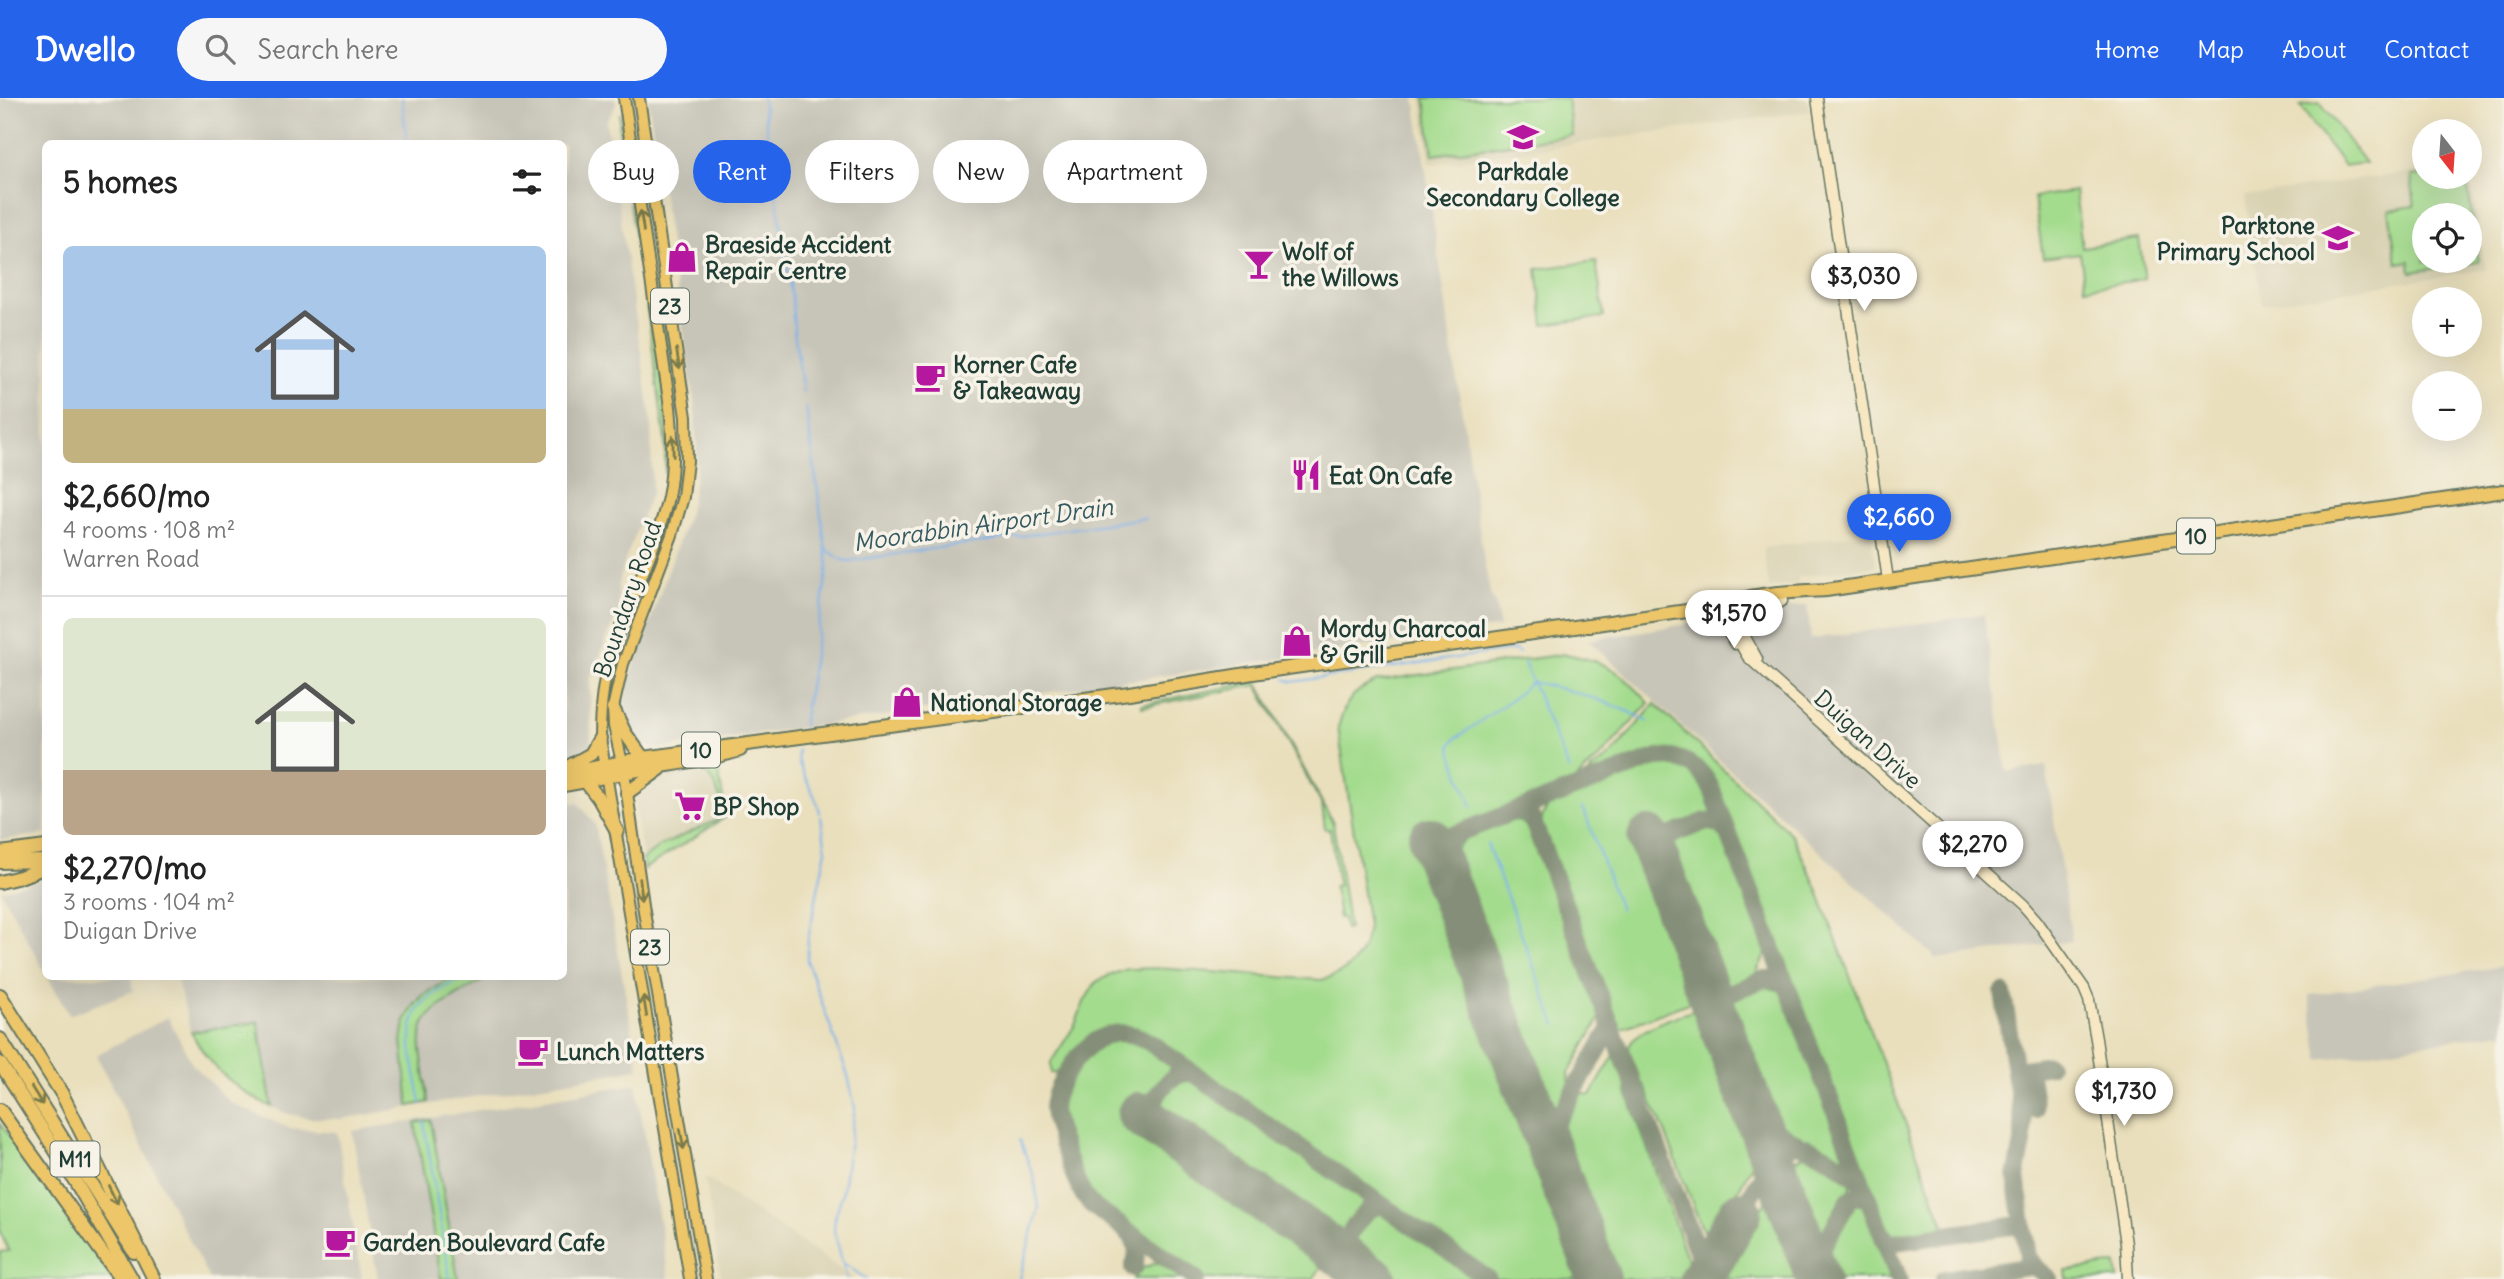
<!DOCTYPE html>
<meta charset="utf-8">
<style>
:root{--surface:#fff;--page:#f6f6f6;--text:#222;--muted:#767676;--line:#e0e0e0;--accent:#2563eb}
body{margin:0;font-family:Delius,sans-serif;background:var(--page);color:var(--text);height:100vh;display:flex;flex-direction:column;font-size:26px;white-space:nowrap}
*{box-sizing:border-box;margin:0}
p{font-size:23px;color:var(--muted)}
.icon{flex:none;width:38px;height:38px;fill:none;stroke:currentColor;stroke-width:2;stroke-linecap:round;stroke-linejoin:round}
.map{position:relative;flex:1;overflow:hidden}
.sheet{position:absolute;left:42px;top:42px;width:525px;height:840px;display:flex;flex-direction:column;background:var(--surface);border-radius:10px;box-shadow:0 7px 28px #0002}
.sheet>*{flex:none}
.hud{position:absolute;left:588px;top:42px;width:665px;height:63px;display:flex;gap:14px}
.needle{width:46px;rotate:163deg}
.buttons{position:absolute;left:2412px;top:21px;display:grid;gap:14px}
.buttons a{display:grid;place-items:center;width:70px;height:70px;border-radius:50%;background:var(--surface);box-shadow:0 7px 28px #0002;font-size:35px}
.price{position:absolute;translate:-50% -60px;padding:0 16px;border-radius:24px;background:#fff;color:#222;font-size:23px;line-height:46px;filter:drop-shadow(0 2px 4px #0008)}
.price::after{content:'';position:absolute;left:50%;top:42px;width:21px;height:16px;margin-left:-10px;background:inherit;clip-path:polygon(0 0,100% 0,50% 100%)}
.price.selected{background:var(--accent);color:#fff}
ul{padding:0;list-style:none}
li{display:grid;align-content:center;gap:14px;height:371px;padding:0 21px}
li+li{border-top:2px solid var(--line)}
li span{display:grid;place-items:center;height:217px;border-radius:10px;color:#555}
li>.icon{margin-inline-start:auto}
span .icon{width:126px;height:126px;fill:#fffc;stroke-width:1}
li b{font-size:30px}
h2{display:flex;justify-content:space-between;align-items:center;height:84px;padding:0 21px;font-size:30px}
.tag{padding:0 24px;border-radius:32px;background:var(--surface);box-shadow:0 7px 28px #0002;font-size:24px;line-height:63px}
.tag.selected{background:var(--accent);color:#fff}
header{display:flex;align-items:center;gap:42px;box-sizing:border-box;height:98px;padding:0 35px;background:var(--accent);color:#fff}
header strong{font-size:33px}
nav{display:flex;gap:38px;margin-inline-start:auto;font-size:24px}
.search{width:490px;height:63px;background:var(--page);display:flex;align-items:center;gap:18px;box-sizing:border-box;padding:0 24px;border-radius:38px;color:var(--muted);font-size:26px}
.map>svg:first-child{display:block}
.built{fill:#d9d2b2;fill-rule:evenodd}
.industrial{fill:#c7c5b8}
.green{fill:#a4dc8e;stroke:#628c61;stroke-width:2;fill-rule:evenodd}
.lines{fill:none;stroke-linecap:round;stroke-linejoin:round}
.stream{stroke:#7bb0e9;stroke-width:2}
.taxiway{stroke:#848e78;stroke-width:18}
.runway{stroke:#848e78;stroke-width:44}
.secondary-casing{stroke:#667664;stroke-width:13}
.primary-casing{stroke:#667664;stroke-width:14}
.highway-casing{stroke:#667664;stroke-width:16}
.secondary{stroke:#f7e8c3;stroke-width:10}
.primary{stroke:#ecc669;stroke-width:10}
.highway{stroke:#ecc669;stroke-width:12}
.oneway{stroke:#7b7b4c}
.labels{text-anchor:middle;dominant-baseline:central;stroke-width:7;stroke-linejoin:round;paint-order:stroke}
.shield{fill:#f7f3e8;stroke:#60746a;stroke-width:2}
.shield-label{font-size:21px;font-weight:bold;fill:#1f3d34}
.poi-label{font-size:23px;font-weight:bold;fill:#1f3d34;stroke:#f7f3e8;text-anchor:start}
.street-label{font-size:23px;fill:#1f3d34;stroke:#f7f3e8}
.water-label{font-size:24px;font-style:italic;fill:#365a61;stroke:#f7f3e8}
</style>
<header>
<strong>Dwello</strong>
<div class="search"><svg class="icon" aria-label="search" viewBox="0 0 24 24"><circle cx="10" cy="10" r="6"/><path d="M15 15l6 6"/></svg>Search here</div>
<nav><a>Home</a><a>Map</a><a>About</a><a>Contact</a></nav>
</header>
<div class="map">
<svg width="2504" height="1181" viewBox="0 0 2504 1181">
<rect width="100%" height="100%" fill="#f7f3e8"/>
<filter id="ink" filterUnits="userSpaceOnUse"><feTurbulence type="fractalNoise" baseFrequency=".0143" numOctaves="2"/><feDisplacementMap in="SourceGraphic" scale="14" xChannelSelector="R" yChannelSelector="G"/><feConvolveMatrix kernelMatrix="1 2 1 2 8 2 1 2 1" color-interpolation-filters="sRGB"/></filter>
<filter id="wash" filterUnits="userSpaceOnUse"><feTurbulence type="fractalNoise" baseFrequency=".00686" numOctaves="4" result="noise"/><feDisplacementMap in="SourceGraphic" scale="28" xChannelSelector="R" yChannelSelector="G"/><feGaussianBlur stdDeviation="1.57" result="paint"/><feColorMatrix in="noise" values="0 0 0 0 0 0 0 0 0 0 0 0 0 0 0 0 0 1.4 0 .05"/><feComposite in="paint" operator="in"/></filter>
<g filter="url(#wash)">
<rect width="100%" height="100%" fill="#e9dfbc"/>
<path class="built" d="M1421 0H1807L1809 13 1430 66Z
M2469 71 2486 171 2262 206 2245 98 2424 72V79H2469ZM2424 117H2469V163H2424Z
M1871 434 1876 468 1798 479V486L1769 490 1763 450Z
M717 664 726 719 644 771 634 698 655 681Z
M705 1079 855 1181H721Z"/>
<path class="industrial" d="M0 0H615L616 7 606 24 651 321 652 393 624 465 618 489 619 511 590 582 591 648 564 659V46H46L45 736 0 742Z
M648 0H1415L1485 469 1491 499 1495 504 1500 529 676 648 655 651 642 646 634 639 624 611 628 586 689 414 696 376 697 350 695 310Z
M1807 507 1811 541 1984 516 2007 674 2046 668 2072 843 1937 861 1588 542 1700 524 1711 537 1756 531 1760 521 1785 510Z
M564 705H578L595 726 639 971 341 1021 307 1020 285 1015 262 1005 234 987 204 957 191 934 176 879 564 878Z
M45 781H46L45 874 1 793Z
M2504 868V934L2319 962 2309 897Z
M48 879H131L133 893 69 917Z
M168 919 192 966 231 1005 289 1030 337 1034 362 1181H209L96 957Z
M636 986 669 1181H378L352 1033Z"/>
<path class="green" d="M1425 0H1567L1572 37 1433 57Z
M2320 5 2365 65 2344 68 2300 8Z
M620 15 640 144V154L636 147 619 30Z
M2424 77V79H2466L2479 164 2411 174 2410 163 2397 165 2389 112 2415 108 2411 78ZM2424 117H2469V163H2424Z
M2075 93 2082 149 2139 141 2145 181 2085 190 2080 155 2043 160 2034 99Z
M1596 163 1604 219 1544 227 1537 171Z
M657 185 663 195 679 301 676 315Z
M647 209C659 232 673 353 665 377V342Z
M1565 556C1608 564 1620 572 1649 605L1601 658 1569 688 1416 746 1583 1181H1497L1154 941C1109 914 1086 941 1061 976L1051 975V964L1075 927 1084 904 1096 884 1110 877 1128 871 1157 870 1321 882C1350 875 1365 858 1368 828L1338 629C1346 603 1351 594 1377 583Z
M1257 583 1333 725 1349 831H1345L1343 820H1339L1334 788 1338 787 1330 731H1325L1322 707 1257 587 1142 609V606L1149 605Z
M1655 606 1792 737 1816 788 1945 1130 1897 1139 1890 1138 1886 1134 1717 690C1688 631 1635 662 1589 678L1591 672 1610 658Z
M717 664 726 719 644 771 643 761 662 747 722 720 724 712 714 684 699 669Z
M1658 666C1695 664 1703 684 1715 714L1641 743 1701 900 1618 932 1542 732C1540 719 1544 711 1554 704Z
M1509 721 1522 724 1533 736 1602 917 1569 975 1570 988 1553 1016 1454 760C1456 737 1490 727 1509 721Z
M1701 730 1716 732 1726 741 1768 852 1754 879 1719 893 1669 763 1672 746 1686 736Z
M454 879H489C412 924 414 915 429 1004L409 1008 402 943 405 923 413 909 422 898Z
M1761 888 1779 892 1787 902 1849 1065 1831 1058 1766 1017 1722 903Z
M1705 910 1752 1032 1748 1034 1756 1059 1713 1138 1707 1143 1663 1029 1643 986H1639C1635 977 1628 965 1628 955 1626 932 1686 914 1705 910Z
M258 924 272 1009C236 993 209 968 191 934Z
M1126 940 1140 945 1173 967 1134 1023 1328 1159 1313 1181H1205L1090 1099 1083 1086 1061 1025C1052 989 1088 938 1126 940Z
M1616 954 1629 988 1626 992 1691 1171V1181H1614L1560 1039V1027L1579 995 1591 997Z
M1183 983H1196L1366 1103 1338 1143 1170 1026C1156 1009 1163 989 1183 983Z
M431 1022 458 1181H441L415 1025Z
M0 1026 55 1095 112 1181H0V1154L9 1153 0 1134Z
M1806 1056C1822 1058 1843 1073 1852 1086L1819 1144 1815 1142 1792 1073 1794 1062Z
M1768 1100 1773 1101 1803 1177 1801 1181H1722L1720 1175Z
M1858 1105 1864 1107 1867 1111 1894 1181H1832C1830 1174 1825 1166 1825 1159 1824 1147 1848 1110 1858 1105Z
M1377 1116H1385L1478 1181H1392L1361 1159 1357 1150 1356 1139 1370 1119Z
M1156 1165 1171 1169 1187 1181H1134L1143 1170Z
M2116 1166 2118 1181H2067L2066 1173Z"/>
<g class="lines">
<path class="stream" d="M402 0 407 46
M762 0 792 201 794 233 803 294
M826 451 842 462 848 463 1145 420
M1524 565 1569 672
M1285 581 1292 584 1496 554 1515 552 1519 555
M803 628 828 467 806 309
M798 652C795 671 816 692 820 715
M1472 709 1452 656 1451 647 1455 641 1512 601 1532 584C1572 592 1611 604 1648 623
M1583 710 1620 812
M821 719 826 752 808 841 807 863 848 978 855 1010 842 1097 835 1119 834 1133 847 1181
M1487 746 1556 927
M421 1005C416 974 399 930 424 904 434 893 453 886 466 878
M424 1024 450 1181
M842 1164 866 1181
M1019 1181 1039 1110 1034 1080 1020 1042"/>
<path class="taxiway" d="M1514 714H1524L1532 721 1708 1181
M1455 737 1444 748 1442 766 1470 846
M1432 745 1652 661C1679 655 1701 667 1712 692L1899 1181
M1651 745 1707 723 1720 727 1729 736
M1670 795C1663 775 1650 752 1673 737
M2003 895 2023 1025V1045L2016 1079 2028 1159 2036 1169
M1725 936 1715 909 1720 899 1764 881H1779L1788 890
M2029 970 2035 1012
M2018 972 2049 967
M1742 981C1756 1014 1763 1031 1798 1045
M1156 1001C1145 1025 1170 1036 1186 1049
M1143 1018C1156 1000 1169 970 1194 976
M1784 1053 1777 1069 1786 1097
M1572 1111 1550 1051V1035L1612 928
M1740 1115 1779 1050C1798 1035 1847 1069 1861 1085
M1130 1135 1196 1181
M1883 1137 1887 1142 1895 1144 2012 1128 2020 1129 2024 1134
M1133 1170C1137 1159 1139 1149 1132 1139 1121 1123 1099 1117 1087 1102 1077 1090 1054 1027 1053 1011 1053 987 1084 943 1108 937 1123 933 1136 936 1149 944L1488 1181
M1373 1179 1348 1160 1344 1147C1351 1133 1365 1106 1383 1108
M1819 1181 1815 1169 1816 1160 1850 1101 1858 1097 1869 1102
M1944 1181 2034 1168 2050 1181"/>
<path class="runway" d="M1649 740 1818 1181
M1430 741 1599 1181
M1139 1016 1375 1181
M1701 1181 1740 1115"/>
</g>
</g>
<g filter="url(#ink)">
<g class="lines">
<defs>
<path id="secondary" d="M1817 0 1888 482
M1738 503 1746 541 1757 561
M1732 505 1736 539 1748 559 2023 807 2037 823 2084 890 2089 902 2096 941 2126 1146 2128 1181
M1705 511 1720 519 1735 546
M1744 531 1748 523 1782 503"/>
<path id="primary" d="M624 0 670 309C673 339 674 369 668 399 654 462 619 519 605 581 601 600 600 620 600 640L690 1181
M639 0 686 319 687 363 683 399 672 437 623 566 613 610 614 628 624 674 644 813 706 1181"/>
<path id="highway" d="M613 610 625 635 643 660
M564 671 591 656 600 640
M564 676 643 660 1129 595 1253 575 1722 508C1753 494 1793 494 1826 492L2504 393
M586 684 599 701 617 733
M564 687C585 684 606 678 627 674 665 666 703 664 740 652
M627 695 660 671
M0 755 46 749
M0 764 46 763
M0 784 20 779 46 769
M0 897 62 996 154 1181
M0 941 134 1154
M0 965 75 1083 132 1181
M0 1012 121 1181"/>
</defs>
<use href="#secondary" class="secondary-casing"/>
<use href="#primary" class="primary-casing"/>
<use href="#highway" class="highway-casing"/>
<use href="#secondary" class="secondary"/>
<use href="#primary" class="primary"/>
<use href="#highway" class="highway"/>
</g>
<defs><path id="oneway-shaft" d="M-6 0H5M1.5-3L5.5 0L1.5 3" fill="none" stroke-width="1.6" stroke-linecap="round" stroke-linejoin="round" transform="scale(1.75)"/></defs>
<g class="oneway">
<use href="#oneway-shaft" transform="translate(642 123) rotate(-98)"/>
<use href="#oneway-shaft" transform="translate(678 261) rotate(81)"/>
<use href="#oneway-shaft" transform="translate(673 348) rotate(-91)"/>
<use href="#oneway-shaft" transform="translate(641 791) rotate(83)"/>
<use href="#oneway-shaft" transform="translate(645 908) rotate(-99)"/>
<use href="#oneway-shaft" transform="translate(37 998) rotate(58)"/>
<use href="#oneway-shaft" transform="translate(682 1041) rotate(80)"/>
<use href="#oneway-shaft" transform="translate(113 1097) rotate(64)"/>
</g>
</g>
<defs>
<symbol id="school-bare" viewBox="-9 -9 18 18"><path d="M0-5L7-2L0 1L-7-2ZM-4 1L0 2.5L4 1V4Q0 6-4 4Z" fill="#b5179e" stroke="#f7f3e8" stroke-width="2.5" paint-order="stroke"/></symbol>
<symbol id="shop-bare" viewBox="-9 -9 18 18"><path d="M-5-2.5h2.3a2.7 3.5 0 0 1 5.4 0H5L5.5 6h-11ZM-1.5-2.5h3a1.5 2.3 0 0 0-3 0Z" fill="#b5179e" stroke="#f7f3e8" stroke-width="2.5" paint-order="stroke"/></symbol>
<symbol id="bar-bare" viewBox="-9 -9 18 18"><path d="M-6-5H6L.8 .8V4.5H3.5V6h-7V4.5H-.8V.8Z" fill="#b5179e" stroke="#f7f3e8" stroke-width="2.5" paint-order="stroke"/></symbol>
<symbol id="cafe-bare" viewBox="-9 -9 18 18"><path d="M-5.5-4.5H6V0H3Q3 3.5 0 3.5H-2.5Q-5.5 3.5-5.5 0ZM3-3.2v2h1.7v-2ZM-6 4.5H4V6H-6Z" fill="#b5179e" stroke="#f7f3e8" stroke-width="2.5" paint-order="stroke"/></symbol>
<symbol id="restaurant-bare" viewBox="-9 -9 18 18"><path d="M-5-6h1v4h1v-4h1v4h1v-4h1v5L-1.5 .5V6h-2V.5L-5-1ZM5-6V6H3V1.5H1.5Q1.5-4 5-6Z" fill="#b5179e" stroke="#f7f3e8" stroke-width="2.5" paint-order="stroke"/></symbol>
<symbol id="supermarket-bare" viewBox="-9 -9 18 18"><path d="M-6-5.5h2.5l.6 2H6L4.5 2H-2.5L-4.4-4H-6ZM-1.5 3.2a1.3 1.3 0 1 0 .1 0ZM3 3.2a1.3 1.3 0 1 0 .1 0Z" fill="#b5179e" stroke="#f7f3e8" stroke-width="2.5" paint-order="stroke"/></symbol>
</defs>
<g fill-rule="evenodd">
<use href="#school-bare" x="1501" y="17" width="44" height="44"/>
<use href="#school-bare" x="2316" y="118" width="44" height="44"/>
<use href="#shop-bare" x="660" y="137" width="44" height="44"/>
<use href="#bar-bare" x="1237" y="144" width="44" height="44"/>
<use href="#cafe-bare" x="908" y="257" width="44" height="44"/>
<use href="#restaurant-bare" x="1284" y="355" width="44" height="44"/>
<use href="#shop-bare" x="1275" y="521" width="44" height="44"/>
<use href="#shop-bare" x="885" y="582" width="44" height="44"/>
<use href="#supermarket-bare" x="668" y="686" width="44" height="44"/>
<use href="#cafe-bare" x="511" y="931" width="44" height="44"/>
<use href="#cafe-bare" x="318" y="1122" width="44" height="44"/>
</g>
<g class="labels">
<g class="shield">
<rect x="651" y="190.5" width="38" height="35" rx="5"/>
<rect x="2177" y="420.5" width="38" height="35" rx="5"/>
<rect x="682" y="634.5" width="38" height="35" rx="5"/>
<rect x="631" y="831.5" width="38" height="35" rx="5"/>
<rect x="50.5" y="1043.5" width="49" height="35" rx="5"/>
</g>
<g class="shield-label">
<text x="670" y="208">23</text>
<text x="2196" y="438">10</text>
<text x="701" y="652">10</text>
<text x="650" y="849">23</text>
<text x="75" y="1061">M11</text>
</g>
<g class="poi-label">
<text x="1523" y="73" text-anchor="middle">Parkdale<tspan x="1523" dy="26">Secondary College</tspan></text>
<text x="2315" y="127" text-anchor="end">Parktone<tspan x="2315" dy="26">Primary School</tspan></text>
<text x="705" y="146">Braeside Accident<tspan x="705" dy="26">Repair Centre</tspan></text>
<text x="1282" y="153">Wolf of<tspan x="1282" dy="26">the Willows</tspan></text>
<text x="953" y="266">Korner Cafe<tspan x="953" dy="26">&amp; Takeaway</tspan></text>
<text x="1329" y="377">Eat On Cafe</text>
<text x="1320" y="530">Mordy Charcoal<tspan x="1320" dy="26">&amp; Grill</tspan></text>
<text x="930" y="604">National Storage</text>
<text x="713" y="708">BP Shop</text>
<text x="556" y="953">Lunch Matters</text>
<text x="363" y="1144">Garden Boulevard Cafe</text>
</g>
<g class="street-label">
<text transform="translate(627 501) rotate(-71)">Boundary Road</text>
<text transform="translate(1868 641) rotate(42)">Duigan Drive</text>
</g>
<g class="water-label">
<text transform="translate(983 426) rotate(-8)">Moorabbin Airport Drain</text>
</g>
</g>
</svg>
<div class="buttons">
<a><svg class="needle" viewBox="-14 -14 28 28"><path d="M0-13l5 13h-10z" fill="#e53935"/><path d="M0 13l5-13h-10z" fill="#767676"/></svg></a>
<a><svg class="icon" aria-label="locate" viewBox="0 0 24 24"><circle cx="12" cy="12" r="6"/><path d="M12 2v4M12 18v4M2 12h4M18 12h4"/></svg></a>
<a>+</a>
<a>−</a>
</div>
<b class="price" style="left:1864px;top:215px">$3,030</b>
<b class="price selected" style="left:1899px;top:456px">$2,660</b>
<b class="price" style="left:1734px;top:552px">$1,570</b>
<b class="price" style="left:1973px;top:783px">$2,270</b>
<b class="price" style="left:2124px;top:1030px">$1,730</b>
<div class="hud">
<a class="tag">Buy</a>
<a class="tag selected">Rent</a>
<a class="tag">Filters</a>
<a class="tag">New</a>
<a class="tag">Apartment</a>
</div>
<section class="sheet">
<h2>5 homes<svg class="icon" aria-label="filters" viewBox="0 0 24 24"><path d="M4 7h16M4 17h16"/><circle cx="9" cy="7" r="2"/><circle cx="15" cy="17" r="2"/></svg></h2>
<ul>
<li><span style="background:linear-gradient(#a9c7e8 75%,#c2b280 0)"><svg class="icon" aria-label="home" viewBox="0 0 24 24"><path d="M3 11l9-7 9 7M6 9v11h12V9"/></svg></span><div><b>$2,660/mo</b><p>4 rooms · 108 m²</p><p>Warren Road</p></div></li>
<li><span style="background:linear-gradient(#dfe7d0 70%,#b9a48a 0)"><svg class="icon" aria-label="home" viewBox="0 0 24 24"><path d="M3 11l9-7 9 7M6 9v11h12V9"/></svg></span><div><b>$2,270/mo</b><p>3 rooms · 104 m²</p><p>Duigan Drive</p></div></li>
</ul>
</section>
</div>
